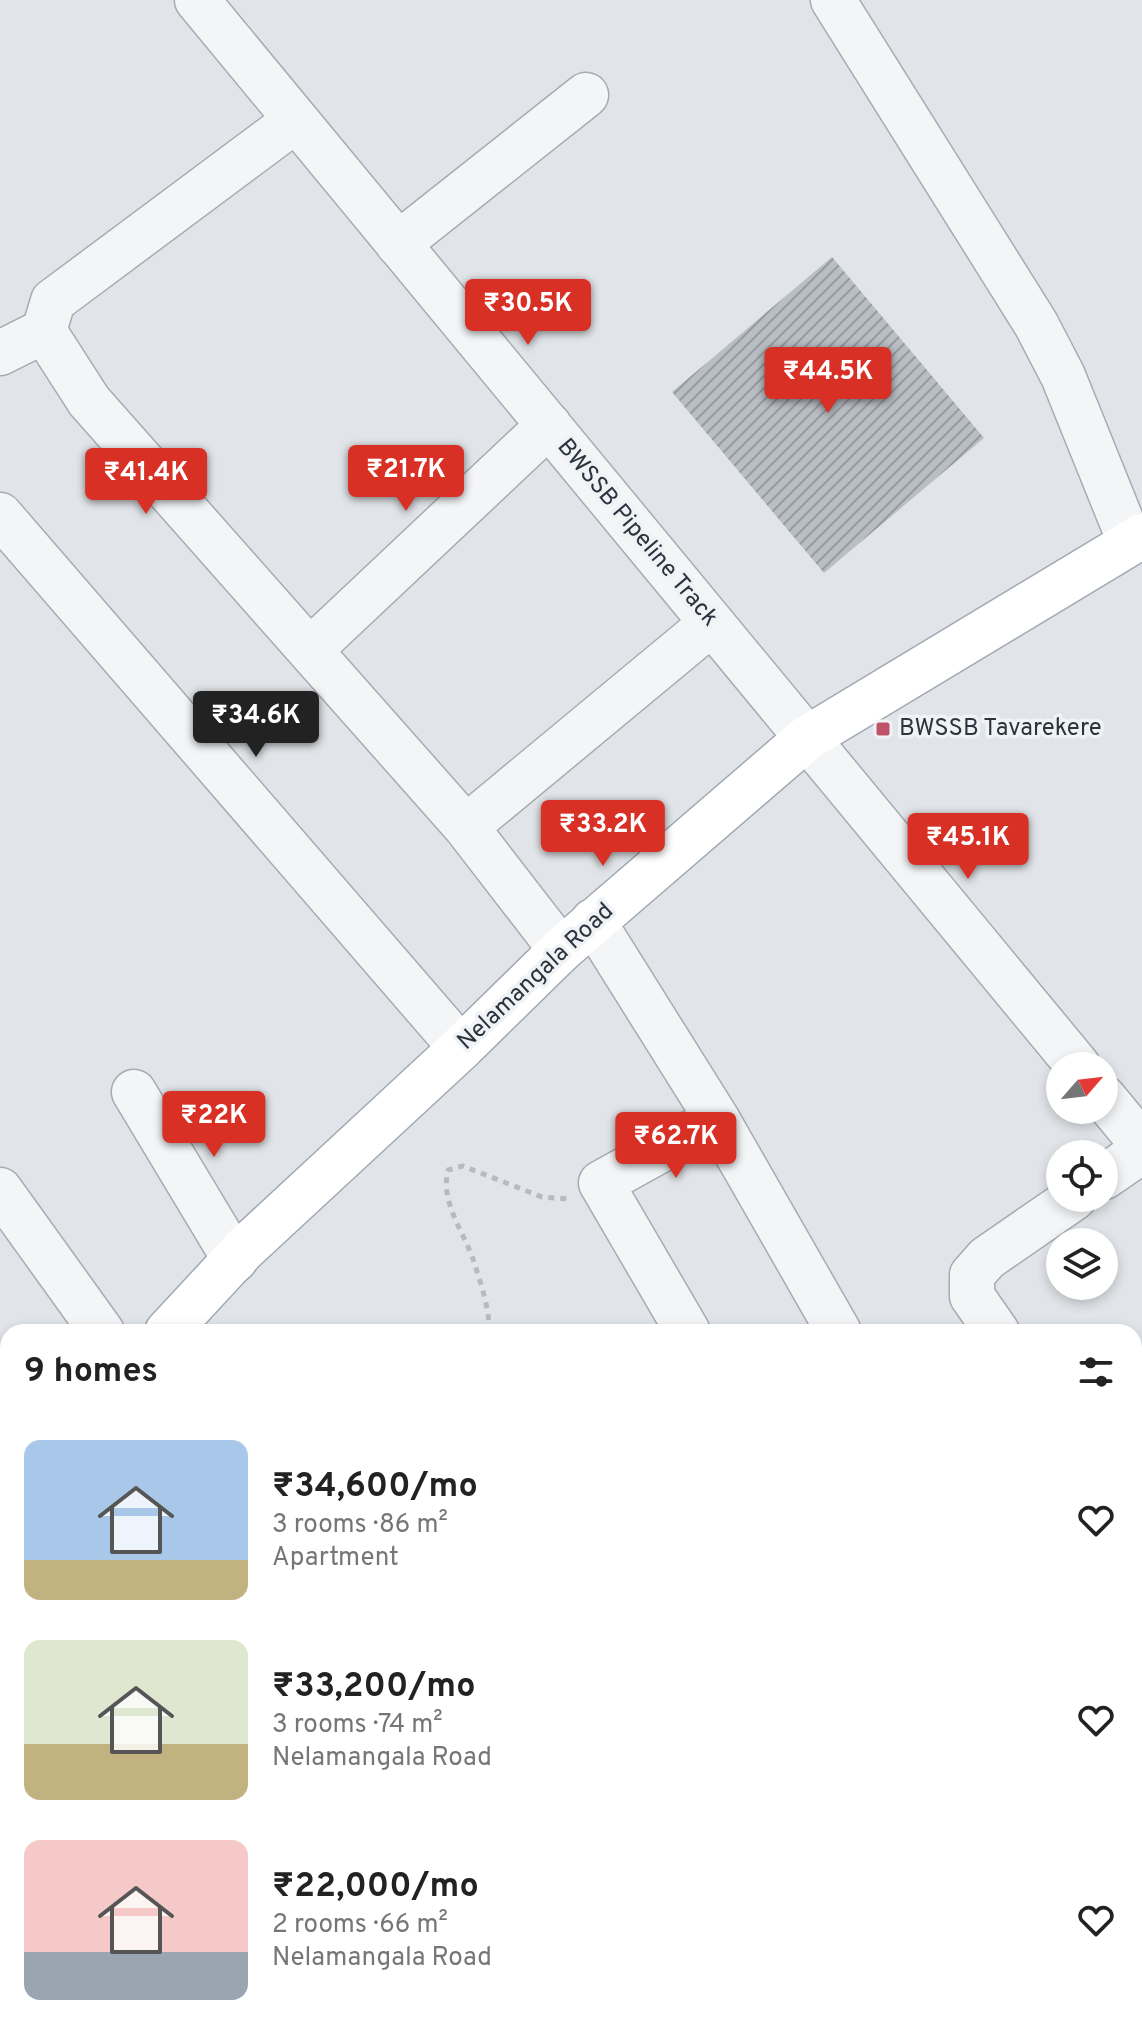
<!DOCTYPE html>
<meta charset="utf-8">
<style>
:root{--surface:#fff;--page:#f6f6f6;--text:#222;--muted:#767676;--accent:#d93025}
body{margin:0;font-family:Overpass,sans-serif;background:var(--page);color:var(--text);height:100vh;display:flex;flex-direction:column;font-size:30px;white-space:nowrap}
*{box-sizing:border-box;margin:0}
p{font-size:26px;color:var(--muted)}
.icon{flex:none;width:44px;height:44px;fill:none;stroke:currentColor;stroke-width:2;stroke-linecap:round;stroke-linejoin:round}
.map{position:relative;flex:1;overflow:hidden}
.side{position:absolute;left:0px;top:1324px;width:1142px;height:712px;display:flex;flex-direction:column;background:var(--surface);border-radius:24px 24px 0 0;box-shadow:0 4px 12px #0003}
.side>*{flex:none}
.needle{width:52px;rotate:62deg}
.buttons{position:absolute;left:1046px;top:1052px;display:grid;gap:16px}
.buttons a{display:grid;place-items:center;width:72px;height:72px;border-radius:50%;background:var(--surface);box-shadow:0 4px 12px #0003;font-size:40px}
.price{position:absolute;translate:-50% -68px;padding:0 18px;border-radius:8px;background:var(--accent);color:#fff;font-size:26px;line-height:52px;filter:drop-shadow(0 2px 4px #0008)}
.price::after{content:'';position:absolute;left:50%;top:48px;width:24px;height:18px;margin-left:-12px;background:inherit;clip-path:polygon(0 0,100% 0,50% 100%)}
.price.selected{background:#222;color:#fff}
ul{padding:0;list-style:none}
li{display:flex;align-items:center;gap:24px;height:200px;padding:0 24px}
li span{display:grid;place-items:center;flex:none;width:224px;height:160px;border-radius:16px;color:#555}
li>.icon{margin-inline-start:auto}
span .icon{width:96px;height:96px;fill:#fffc;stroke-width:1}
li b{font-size:34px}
h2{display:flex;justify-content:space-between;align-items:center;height:96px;padding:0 24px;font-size:34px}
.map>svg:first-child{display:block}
.building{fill:url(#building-hatch)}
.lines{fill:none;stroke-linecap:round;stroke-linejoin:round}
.minor-casing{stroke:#a7abb2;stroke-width:47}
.major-casing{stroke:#a1a9b3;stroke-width:47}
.path{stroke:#b7bbc0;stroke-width:5;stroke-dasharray:6 6;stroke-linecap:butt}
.minor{stroke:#f3f5f7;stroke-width:44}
.major{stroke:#fff;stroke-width:44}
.poi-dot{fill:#c05369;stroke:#f0f3f6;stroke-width:3}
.labels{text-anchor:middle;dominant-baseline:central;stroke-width:7;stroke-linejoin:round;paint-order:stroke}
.street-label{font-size:24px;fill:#2b333e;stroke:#f0f3f6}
.poi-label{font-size:24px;fill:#2b333e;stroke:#f0f3f6;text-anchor:start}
</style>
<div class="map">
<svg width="1142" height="2036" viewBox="0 0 1142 2036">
<defs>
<pattern id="building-hatch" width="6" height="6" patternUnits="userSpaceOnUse" patternTransform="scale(2)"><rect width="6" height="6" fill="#b9bec4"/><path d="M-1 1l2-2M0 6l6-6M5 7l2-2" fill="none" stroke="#979ba1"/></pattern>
</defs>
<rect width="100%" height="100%" fill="#e1e4e8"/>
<path class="building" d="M832 257 984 438 824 573 672 392Z"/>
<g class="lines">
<defs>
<path id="minor" d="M197 0 1078 1066
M833 0 1036 324 1063 376 1130 542
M296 120 53 301 44 331 89 401 466 827 561 950
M398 244 586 95
M0 353 44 331
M0 515 461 1048
M310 650 549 425
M466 827 712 623
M593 921 717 1119 839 1332
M134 1092 235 1260
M1104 1098 1142 1144
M1104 1177 1142 1151
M0 1190 102 1332
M688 1332 601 1183 717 1119
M997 1332 972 1296V1275L987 1258 1074 1198
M1134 1378 1142 1374
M0 1483 8 1493
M1134 1545 1142 1558
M0 1844 8 1855
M1134 1859 1142 1854
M554 2028 560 2036
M803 2028 808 2036
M946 2028 951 2036
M354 2034 364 2028
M91 2036 103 2028
M853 2036 865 2028"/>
<path id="major" d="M167 1332 244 1249 461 1048 561 950 807 738 1142 536
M0 1526 8 1517"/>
</defs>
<use href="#minor" class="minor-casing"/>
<use href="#major" class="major-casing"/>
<path class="path" d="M489 1332C490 1309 480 1281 473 1259 463 1231 440 1201 448 1170L463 1166 542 1197 568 1199"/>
<use href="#minor" class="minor"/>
<use href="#major" class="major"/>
</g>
<rect class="poi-dot" x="875" y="721" width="16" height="16" rx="4"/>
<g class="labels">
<g class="street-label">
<text transform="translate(637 533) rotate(50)">BWSSB Pipeline Track</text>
<text transform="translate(536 977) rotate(-43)">Nelamangala Road</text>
</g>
<g class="poi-label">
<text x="899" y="729">BWSSB Tavarekere</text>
</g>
</g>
</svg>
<div class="buttons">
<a><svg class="needle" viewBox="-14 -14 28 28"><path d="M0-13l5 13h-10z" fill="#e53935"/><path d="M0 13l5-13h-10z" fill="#767676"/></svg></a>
<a><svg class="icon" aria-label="locate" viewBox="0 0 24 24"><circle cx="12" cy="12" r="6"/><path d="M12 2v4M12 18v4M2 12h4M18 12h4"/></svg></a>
<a><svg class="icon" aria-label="layers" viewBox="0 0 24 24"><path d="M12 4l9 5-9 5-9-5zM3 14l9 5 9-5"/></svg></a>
</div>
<b class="price" style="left:528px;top:347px">₹30.5K</b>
<b class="price" style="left:828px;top:415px">₹44.5K</b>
<b class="price" style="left:406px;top:513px">₹21.7K</b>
<b class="price" style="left:146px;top:516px">₹41.4K</b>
<b class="price selected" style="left:256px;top:759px">₹34.6K</b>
<b class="price" style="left:603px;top:868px">₹33.2K</b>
<b class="price" style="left:968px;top:881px">₹45.1K</b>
<b class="price" style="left:214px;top:1159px">₹22K</b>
<b class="price" style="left:676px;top:1180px">₹62.7K</b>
<section class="side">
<h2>9 homes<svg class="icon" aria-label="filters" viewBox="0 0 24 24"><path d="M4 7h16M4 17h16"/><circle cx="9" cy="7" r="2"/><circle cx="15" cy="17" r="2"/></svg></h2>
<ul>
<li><span style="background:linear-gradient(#a9c7e8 75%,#c2b280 0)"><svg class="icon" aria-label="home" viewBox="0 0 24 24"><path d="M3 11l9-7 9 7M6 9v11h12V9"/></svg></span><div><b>₹34,600/mo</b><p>3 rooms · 86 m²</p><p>Apartment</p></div><svg class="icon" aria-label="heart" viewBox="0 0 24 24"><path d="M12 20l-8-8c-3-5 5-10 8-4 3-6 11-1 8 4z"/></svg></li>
<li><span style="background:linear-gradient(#dfe7d0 65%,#c2b280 0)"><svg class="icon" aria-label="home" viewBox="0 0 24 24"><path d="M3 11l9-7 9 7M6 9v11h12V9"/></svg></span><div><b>₹33,200/mo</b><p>3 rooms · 74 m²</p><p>Nelamangala Road</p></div><svg class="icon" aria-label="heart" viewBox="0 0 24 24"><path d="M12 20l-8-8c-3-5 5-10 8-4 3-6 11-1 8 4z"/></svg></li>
<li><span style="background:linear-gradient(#f6c9c9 70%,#9aa5b1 0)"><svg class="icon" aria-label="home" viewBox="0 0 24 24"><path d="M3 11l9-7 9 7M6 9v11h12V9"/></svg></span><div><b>₹22,000/mo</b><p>2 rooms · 66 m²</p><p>Nelamangala Road</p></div><svg class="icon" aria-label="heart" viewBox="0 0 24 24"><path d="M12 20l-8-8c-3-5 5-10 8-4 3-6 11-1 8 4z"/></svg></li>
</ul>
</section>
</div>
